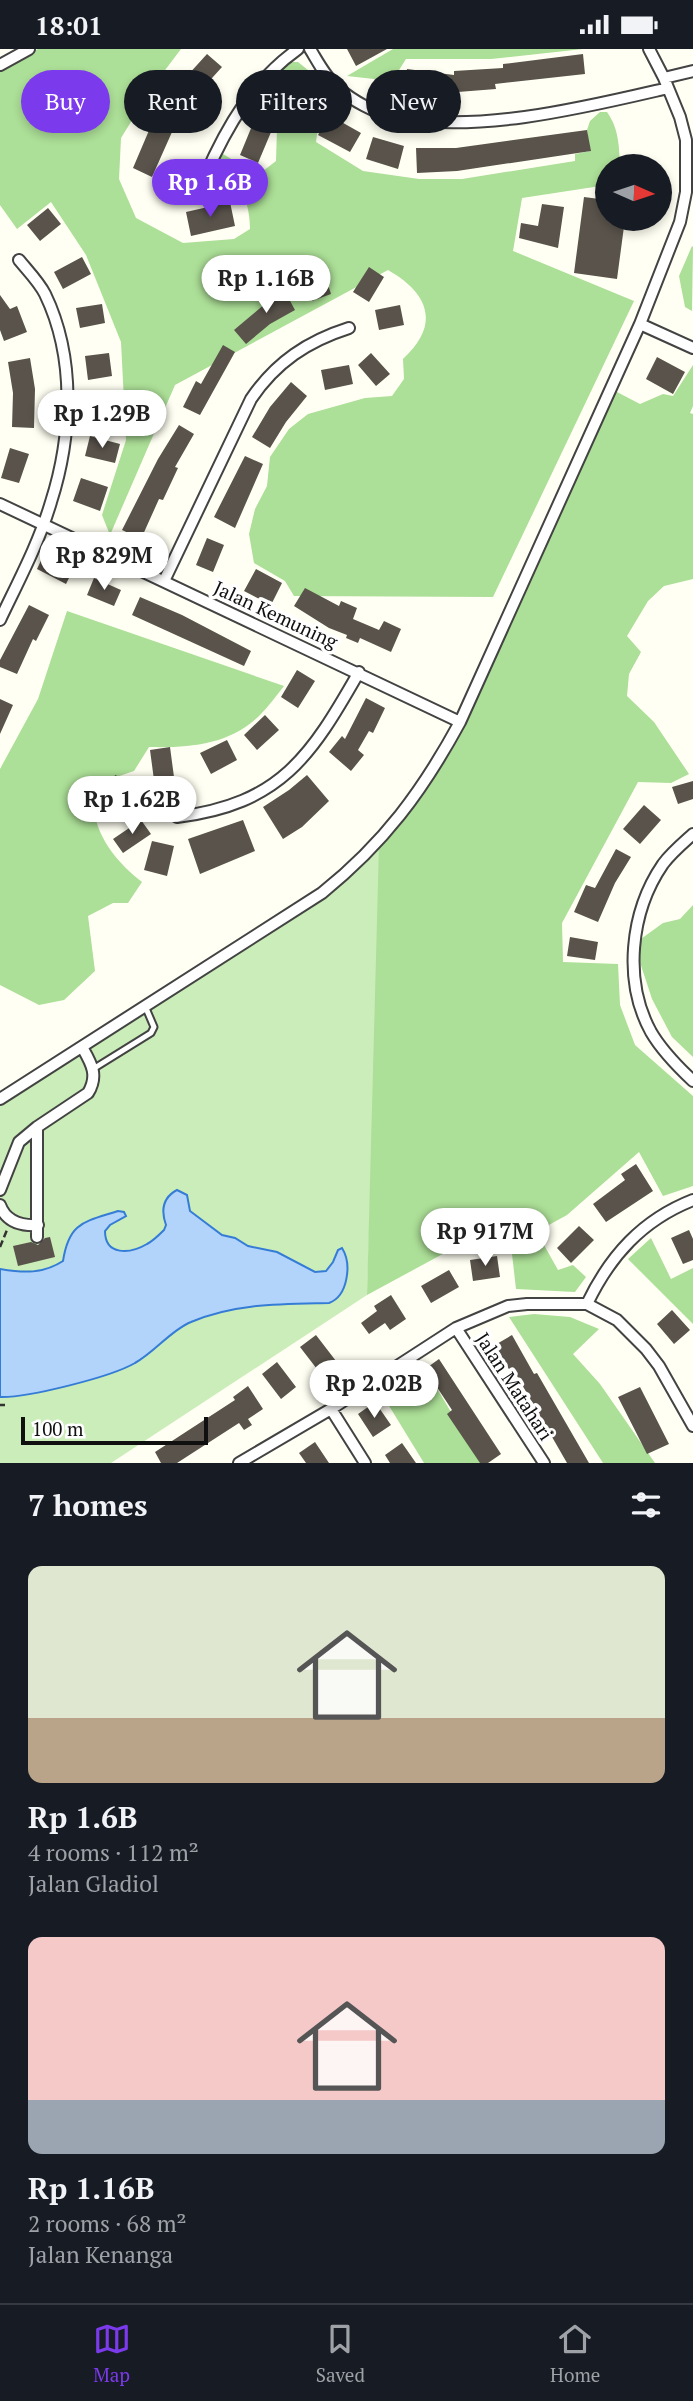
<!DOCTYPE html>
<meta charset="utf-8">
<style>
:root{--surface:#171b24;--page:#242831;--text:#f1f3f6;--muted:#9ea1a6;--line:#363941;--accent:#7c3aed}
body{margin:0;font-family:"PT Serif",serif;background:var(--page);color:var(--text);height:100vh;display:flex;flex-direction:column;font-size:26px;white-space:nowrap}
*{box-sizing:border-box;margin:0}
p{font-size:23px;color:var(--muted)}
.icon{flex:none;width:38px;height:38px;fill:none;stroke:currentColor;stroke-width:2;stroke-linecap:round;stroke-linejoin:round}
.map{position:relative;height:1414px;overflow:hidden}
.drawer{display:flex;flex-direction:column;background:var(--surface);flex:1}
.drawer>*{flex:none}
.guide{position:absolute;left:21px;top:21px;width:651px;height:63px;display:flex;gap:14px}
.needle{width:46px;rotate:93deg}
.controls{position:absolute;left:595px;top:105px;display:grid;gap:14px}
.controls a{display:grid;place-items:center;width:77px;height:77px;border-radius:50%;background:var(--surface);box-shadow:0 4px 10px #0003;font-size:35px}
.scale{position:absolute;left:21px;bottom:18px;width:187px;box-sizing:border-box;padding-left:7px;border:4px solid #101010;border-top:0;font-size:19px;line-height:24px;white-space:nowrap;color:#101010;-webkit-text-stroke:5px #fff;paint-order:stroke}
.price{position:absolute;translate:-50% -60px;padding:0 16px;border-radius:24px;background:#fff;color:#222;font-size:23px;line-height:46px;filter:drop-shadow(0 2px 4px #0008)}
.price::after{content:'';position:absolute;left:50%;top:42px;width:21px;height:16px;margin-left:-10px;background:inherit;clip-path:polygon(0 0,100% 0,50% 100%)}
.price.active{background:var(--accent);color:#fff}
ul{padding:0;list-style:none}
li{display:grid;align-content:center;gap:14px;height:371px;padding:0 28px}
li span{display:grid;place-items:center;height:217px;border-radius:14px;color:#555}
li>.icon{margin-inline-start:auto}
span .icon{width:126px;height:126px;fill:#fffc;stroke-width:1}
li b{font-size:30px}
h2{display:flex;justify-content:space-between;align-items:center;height:84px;padding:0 28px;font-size:30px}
.pill{padding:0 24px;border-radius:32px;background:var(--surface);box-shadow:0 4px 10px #0003;font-size:24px;line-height:63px}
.pill.active{background:var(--accent);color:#fff}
.status{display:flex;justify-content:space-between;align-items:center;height:49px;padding:0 35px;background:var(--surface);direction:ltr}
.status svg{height:19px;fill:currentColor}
.menu{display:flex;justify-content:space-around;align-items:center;height:98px;border-top:2px solid var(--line);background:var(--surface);font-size:19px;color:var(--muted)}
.menu a{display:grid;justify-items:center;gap:4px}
.menu .active{color:var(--accent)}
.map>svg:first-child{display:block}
.green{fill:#cbedb9}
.forest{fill:#acdf97}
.water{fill:#b3d4fa;stroke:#357cd7;stroke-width:2}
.building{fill:#59534b}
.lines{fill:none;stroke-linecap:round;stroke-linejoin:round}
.service-casing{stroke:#434343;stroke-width:9}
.minor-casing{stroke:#434343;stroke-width:14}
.path{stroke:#323232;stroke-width:2.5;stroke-dasharray:7 3.5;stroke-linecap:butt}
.service{stroke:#fff;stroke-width:5}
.minor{stroke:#fff;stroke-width:10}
.labels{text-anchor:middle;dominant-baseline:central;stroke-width:7;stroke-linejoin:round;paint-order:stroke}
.street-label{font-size:19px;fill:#101010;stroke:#fff}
</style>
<div class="status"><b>18:01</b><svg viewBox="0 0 49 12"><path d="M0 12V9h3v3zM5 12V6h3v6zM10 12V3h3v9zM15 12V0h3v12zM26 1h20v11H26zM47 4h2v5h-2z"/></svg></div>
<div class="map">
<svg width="693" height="1414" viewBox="0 0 693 1414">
<rect width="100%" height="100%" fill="#fffff3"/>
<path class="green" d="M379 797 382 801 367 1246 111 1414H0V1055L357 818Z"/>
<path class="forest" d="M38 0H181L153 37 121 89 119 130 136 169 183 194 234 190 250 180C250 155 241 129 218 116L219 106 223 105 248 120 263 122 276 112 277 80 306 49 290 34 272 27 286 13H298L324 34 316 93 363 122 419 130H462L575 112V105L590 102 587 81 590 72 600 63H607C619 80 619 97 620 117H607V136L522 149 513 202 634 252 493 548 294 547 285 532 254 514 249 485 255 460 267 437 270 408 289 380 308 365 365 349 392 347 404 330 403 310C440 276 430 245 388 221L175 336 110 486 102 466 126 391 121 293 86 206 51 153 17 180 0 156V20Z
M393 0H583L491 10H406L392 32 347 27Z
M692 197 693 198 692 262 685 258 679 227Z
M693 316V357L690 364 693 365V530L664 537 648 552 627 587 641 603 629 625 627 647 654 673 689 725 671 734 638 733 562 874 563 913 618 915 620 956 635 996 693 1047V1137L663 1147 639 1103 567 1166 547 1177 544 1196 558 1221 573 1216 586 1228 575 1243 516 1240 512 1205 498 1194H463L367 1246 379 797 419 749 464 675 615 342 640 355 663 345 673 347Z
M67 562 284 637C276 647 268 658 259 667 229 696 189 699 149 698L134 722 99 734C97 742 93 752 94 761 98 791 119 815 142 833L128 854H113L88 867 95 922 64 951 39 956 0 936V720L38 650Z
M693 856V1008L672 988 652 950 634 895 663 874 680 870Z
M651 1189 671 1230 693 1219V1275L628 1210Z
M534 1265 570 1268 599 1280 573 1305 600 1335 655 1414H603L509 1268Z
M422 1314 481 1414H424L380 1342Z"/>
<path class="water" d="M177 1141 187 1146 190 1162 222 1186 235 1189 248 1197 277 1203 315 1223 326 1222 333 1213 338 1201 342 1199C352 1215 348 1247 329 1254 283 1255 235 1254 191 1273 171 1281 155 1303 135 1314 111 1328 27 1349 0 1348V1220C24 1224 43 1225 63 1212 69 1173 84 1173 118 1162L124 1163 126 1167 110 1176 105 1182C105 1207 130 1205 147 1195 153 1192 159 1186 164 1181L166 1176C161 1162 162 1149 177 1141Z"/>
<path class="building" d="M347 0H387L356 17Z
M207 5 222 18 194 49 174 84 172 83 152 128 133 119 153 72 173 36 177 38Z
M583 5 585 25 495 35 496 40 445 44 405 40 407 20 454 26V22L503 19V15Z
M290 34 306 49 277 80 274 76 258 114 240 106 254 72Z
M329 66 361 84 350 103 318 86Z
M587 81 591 102 457 122 417 124 416 99H456Z
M373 88 404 97 398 120 366 110Z
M584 148 607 151V170H625L617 230 574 224Z
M230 153 235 177 191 187 186 163Z
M542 155 564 158 558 199 519 189 521 174 538 177Z
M48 159 61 175 40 192 27 176Z
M82 208 91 225 63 240 54 223Z
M322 217 331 245 312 252 302 223Z
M369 218 384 228 369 253 353 243Z
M282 237 295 261 270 275 246 295 234 281 266 254 262 248Z
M0 246 10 260 17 257 27 283 4 292 0 281Z
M102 255 105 274 80 279 76 259Z
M400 256 404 276 379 281 375 261Z
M223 296 235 303 200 366 183 358 196 332 201 335Z
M109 304 112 327 88 331 85 307Z
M371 304 390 325 376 337 358 316Z
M657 308 685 323 673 345 646 330Z
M30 309 35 340 34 379 12 378 13 344 8 313Z
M349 316 353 335 325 341 321 321Z
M291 333 307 347 286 373 270 399 252 388 270 358Z
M90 346 119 347 118 375 88 373Z
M179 376 194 385 175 418 178 419 163 451 159 450 141 490 122 481 158 410Z
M90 387 120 395 115 414 85 407Z
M10 399 29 405 19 434 1 429Z
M245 407 263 415 235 479 214 468Z
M81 429 108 438 100 462 73 452Z
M207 489 224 496 213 523 196 516Z
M44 505 74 519 66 535 37 520Z
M256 520 282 534 271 556 244 542Z
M94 529 121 541 114 557 87 546Z
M305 539 339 557 341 552 357 559 353 570 379 581 384 572 401 580 391 603 360 589 358 594 346 589 347 586 329 579 294 557Z
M140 548 182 566 251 602 244 617 132 566Z
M29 556 49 566 36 592 33 590 17 625 0 618V611Z
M297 621 315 632 298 659 281 648Z
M366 649 385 659 373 684 369 682 358 701 364 706 351 722 329 703 342 687 345 690Z
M0 650 13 656 0 685Z
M265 666 279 681 257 701 244 686Z
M227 691 237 711 211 725 200 704Z
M170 698 174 728 154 731 150 701Z
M115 726 143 737 136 755 108 745Z
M307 726 329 752 302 778 283 790 263 758 289 741Z
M693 732V750L678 755 672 738Z
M644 756 661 771 640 795 623 780Z
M141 771 151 785 123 804 113 790Z
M243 771 255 802 200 825 188 790Z
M152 792 174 797 167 827 144 821Z
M616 800 631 808 615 834 598 873 574 863 586 836 595 839Z
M570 888 598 893 595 911 567 907Z
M636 1115 653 1142 606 1173 593 1155 625 1131 621 1125Z
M579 1177 594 1191 571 1214 557 1199Z
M689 1181 693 1190V1211L683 1215 671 1189Z
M50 1188 55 1208 18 1217 13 1197 31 1193 38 1196 45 1189Z
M497 1207 500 1228 473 1232 470 1211Z
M449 1221 459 1238 431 1254 421 1237Z
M391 1246 406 1270 390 1281 385 1274 369 1285 361 1274 377 1262 374 1257Z
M672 1261 690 1281 674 1295 657 1275Z
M316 1286 336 1312 320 1324 300 1298Z
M512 1286 534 1325 537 1324 589 1414H567L513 1320 510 1322 495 1296Z
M439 1310 501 1405 488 1414H480L447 1365 452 1361 425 1320Z
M277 1313 296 1338 281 1350 262 1325Z
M248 1337 263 1360 248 1370 252 1376 244 1381 239 1374 177 1414H161L155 1403 235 1351 233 1348Z
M640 1338 669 1395 647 1405 618 1348Z
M375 1353 391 1376 373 1388 358 1365Z
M315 1393 329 1414H306L299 1404Z
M402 1394 416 1414H390L385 1406Z"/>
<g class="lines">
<defs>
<path id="service" d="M93 1020 151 984 154 978 145 957"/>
<path id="minor" d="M310 0C318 13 326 29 338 39 353 52 375 64 394 68 478 85 586 58 668 39
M0 16 29 0
M664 29 693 22
M205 127C227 77 253 32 298 0
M640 275 693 299
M0 455 460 673
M164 532 251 350C276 313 308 292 349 279
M0 571C18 533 39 494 51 453 72 387 76 309 45 245 39 233 28 222 19 211
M177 768C281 755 311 707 359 623
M693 785C683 794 671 804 663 815 630 863 623 932 651 983 662 1002 677 1017 693 1032
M0 1050 322 844C384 794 422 743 460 673L640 275 680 173 686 143V91L680 68 664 29 649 0
M0 1141 19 1093 37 1078
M0 1156C6 1173 21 1177 38 1176
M37 1188V1078L88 1044C99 1026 91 1014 82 998
M587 1255C610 1207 642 1171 693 1151
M456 1279 544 1414
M331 1360 365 1414
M239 1414 331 1360 456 1279 508 1257 527 1255H587L617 1271 646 1300 659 1317 693 1377"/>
</defs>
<use href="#service" class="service-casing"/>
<use href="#minor" class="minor-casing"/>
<path class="path" d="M0 1198 7 1181
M0 1356H5"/>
<use href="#service" class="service"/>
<use href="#minor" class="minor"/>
</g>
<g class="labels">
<g class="street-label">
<text transform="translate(276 565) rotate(25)">Jalan Kemuning</text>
<text transform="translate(515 1337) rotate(57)">Jalan Matahari</text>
</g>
</g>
</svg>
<div class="controls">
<a><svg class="needle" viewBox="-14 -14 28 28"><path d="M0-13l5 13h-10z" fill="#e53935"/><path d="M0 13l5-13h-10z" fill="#9ea1a6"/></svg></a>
</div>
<div class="scale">100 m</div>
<b class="price active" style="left:210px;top:170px">Rp 1.6B</b>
<b class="price" style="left:266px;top:266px">Rp 1.16B</b>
<b class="price" style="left:102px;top:401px">Rp 1.29B</b>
<b class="price" style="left:104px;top:543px">Rp 829M</b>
<b class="price" style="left:132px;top:787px">Rp 1.62B</b>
<b class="price" style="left:485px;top:1219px">Rp 917M</b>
<b class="price" style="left:374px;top:1371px">Rp 2.02B</b>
<div class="guide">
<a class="pill active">Buy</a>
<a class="pill">Rent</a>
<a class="pill">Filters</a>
<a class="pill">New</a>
</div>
</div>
<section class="drawer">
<h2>7 homes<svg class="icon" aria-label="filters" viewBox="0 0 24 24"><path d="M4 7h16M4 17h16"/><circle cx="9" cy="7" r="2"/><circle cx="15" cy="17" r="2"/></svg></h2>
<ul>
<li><span style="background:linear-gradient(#dfe7d0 70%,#b9a48a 0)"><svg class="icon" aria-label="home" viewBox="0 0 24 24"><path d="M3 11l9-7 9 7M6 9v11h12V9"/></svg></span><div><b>Rp 1.6B</b><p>4 rooms · 112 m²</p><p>Jalan Gladiol</p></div></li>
<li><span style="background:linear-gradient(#f6c9c9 75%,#9aa5b1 0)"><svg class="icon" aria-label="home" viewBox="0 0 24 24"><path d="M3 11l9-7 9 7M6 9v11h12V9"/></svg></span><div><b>Rp 1.16B</b><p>2 rooms · 68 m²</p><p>Jalan Kenanga</p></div></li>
</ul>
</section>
<nav class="menu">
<a class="active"><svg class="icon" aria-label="map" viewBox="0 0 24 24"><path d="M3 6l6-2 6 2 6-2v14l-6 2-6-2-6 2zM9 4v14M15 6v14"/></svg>Map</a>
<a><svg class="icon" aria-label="saved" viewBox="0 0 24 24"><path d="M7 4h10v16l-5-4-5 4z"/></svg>Saved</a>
<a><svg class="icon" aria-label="home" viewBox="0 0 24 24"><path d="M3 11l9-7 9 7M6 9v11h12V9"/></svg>Home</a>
</nav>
